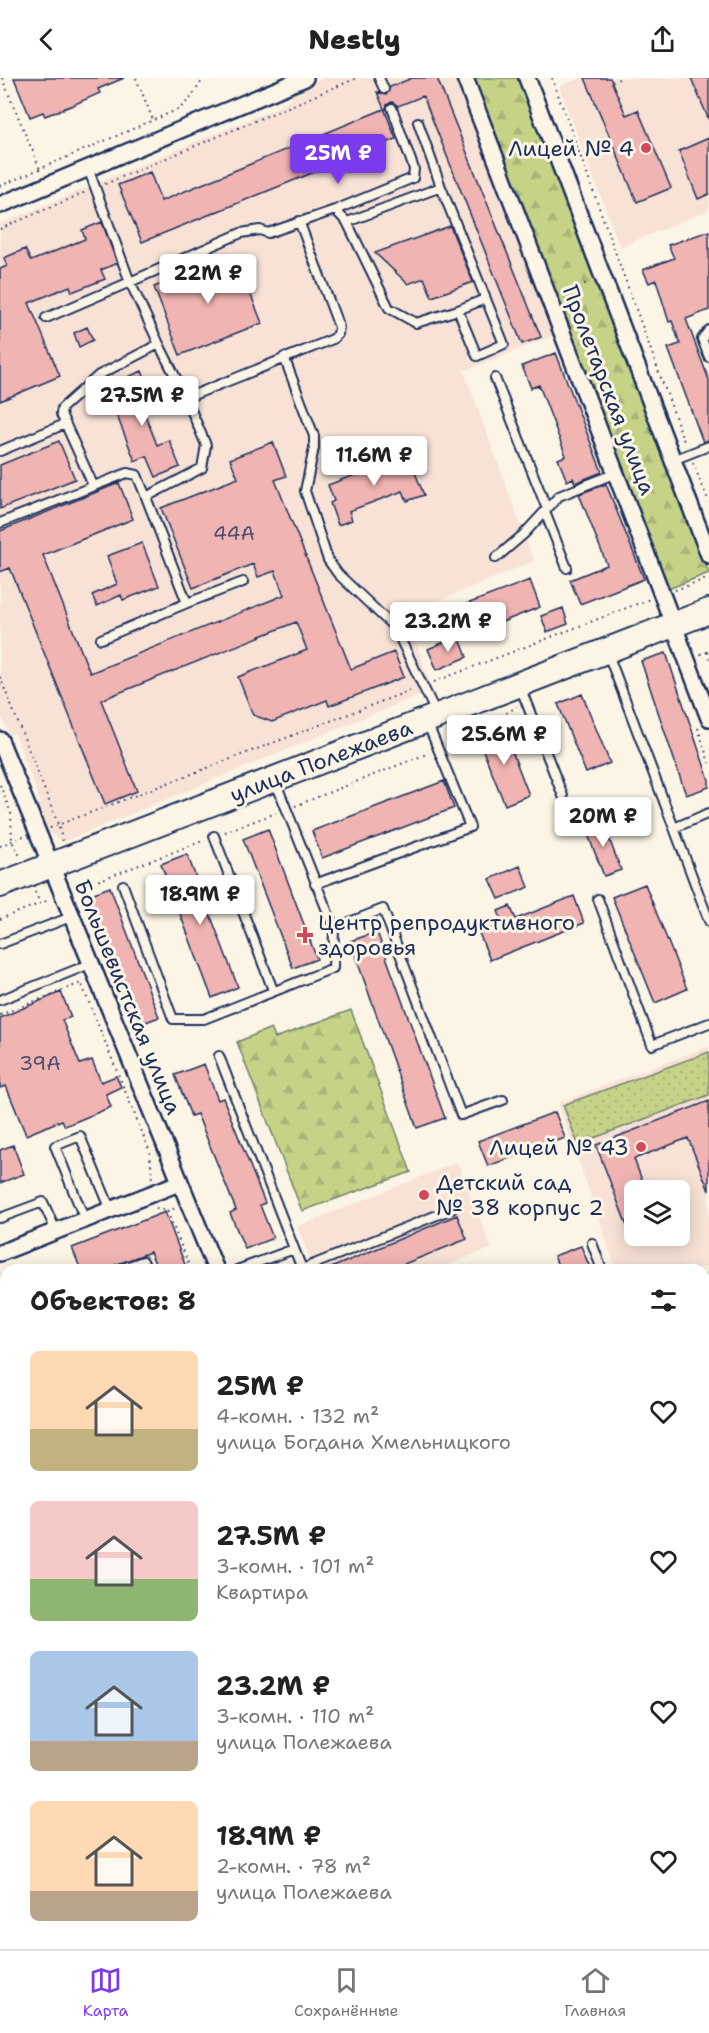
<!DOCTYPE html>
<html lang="ru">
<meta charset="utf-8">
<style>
:root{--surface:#fff;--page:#f2f2f2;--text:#222;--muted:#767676;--line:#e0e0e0;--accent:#7c3aed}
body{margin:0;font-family:"Shantell Sans",sans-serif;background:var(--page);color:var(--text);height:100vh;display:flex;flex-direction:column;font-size:22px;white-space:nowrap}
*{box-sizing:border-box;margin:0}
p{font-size:20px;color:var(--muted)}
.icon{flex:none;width:33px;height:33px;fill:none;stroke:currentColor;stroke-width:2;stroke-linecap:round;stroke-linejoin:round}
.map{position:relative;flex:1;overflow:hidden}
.side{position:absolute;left:0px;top:1186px;width:710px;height:686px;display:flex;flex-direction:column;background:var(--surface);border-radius:18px 18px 0 0;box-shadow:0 3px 15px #0003}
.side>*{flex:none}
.controls{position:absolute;left:624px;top:1102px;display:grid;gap:12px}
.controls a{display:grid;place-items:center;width:66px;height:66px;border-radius:9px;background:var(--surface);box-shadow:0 3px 15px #0003;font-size:30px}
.price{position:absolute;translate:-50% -51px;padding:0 14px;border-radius:6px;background:#fff;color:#222;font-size:20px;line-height:39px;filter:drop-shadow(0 2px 3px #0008)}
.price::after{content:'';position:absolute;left:50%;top:36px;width:18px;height:14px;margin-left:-9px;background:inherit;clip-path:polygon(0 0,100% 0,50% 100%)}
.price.on{background:var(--accent);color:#fff}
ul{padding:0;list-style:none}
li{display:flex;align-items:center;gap:18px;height:150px;padding:0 30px}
li span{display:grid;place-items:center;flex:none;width:168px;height:120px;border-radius:9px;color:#555}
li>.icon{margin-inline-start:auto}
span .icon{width:72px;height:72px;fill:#fffc;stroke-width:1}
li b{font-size:26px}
h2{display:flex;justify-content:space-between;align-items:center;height:72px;padding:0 30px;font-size:26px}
header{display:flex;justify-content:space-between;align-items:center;height:78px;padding:0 30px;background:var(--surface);font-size:27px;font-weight:800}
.dock{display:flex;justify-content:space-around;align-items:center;height:84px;border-top:2px solid var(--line);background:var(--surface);font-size:16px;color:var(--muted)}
.dock a{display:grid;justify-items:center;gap:3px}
.dock .on{color:var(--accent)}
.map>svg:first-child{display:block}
.built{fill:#f8e2d6;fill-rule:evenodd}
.grass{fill:url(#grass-dots);stroke:#708172;stroke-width:1.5}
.forest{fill:url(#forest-firs);stroke:#708172;stroke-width:1.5}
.building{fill:#f0b4b2;stroke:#1b2f5e;stroke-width:1.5}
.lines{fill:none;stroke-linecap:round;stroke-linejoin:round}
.service-casing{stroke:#1b2f5e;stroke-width:12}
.minor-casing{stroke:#1b2f5e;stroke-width:20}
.secondary-casing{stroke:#1b2f5e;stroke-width:26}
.primary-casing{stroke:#1b2f5e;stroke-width:28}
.path{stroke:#1b2f5e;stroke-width:2;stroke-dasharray:1.5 4.5;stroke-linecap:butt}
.service{stroke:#fcf5e5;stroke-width:8}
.minor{stroke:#fcf5e5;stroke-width:15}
.secondary{stroke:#fcf5e5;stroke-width:21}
.primary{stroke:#fcf5e5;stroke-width:24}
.poi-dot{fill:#d1495b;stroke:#fcf5e5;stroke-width:2}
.labels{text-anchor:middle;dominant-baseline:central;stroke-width:6;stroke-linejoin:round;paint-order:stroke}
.number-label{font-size:20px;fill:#505073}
.poi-label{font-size:22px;fill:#1b2f5e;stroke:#fcf5e5;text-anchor:end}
.street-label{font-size:22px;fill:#1b2f5e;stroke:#fcf5e5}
</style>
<header><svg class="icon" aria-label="back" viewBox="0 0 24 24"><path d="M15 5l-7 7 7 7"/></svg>Nestly<svg class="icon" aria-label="share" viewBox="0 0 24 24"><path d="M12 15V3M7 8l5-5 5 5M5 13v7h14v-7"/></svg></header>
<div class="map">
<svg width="709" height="1871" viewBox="0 0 709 1871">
<defs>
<pattern id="grass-dots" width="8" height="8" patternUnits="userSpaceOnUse" patternTransform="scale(1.5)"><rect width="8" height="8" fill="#c6d387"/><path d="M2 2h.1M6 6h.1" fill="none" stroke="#aab577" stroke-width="1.8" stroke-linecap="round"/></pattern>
<pattern id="forest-firs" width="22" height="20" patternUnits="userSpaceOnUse" patternTransform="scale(1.5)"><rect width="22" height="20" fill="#c6d387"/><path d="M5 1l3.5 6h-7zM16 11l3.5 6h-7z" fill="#aab577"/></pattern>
</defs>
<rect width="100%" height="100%" fill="#fcf5e5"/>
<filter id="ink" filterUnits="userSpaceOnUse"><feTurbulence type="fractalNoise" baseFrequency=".0167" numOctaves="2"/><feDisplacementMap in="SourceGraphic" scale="12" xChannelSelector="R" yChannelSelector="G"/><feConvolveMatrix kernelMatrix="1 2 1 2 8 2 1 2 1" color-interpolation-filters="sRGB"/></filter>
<g filter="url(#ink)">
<path class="built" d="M323 0H458L556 257 464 293 534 483 407 536 432 612 65 763 58 761 47 753 37 733 40 724 15 655 9 657 0 635V146L276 30 291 21 293 13Z
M580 0H709V132L620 169 559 9Z
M709 968V1187L694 1192H617L558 1025ZM634 1113H680V1158H634Z
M457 1084 492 1170 436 1192H315L297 1149Z
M709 1249V1363L704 1365V1251Z"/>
<path class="grass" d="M709 974V1017L578 1066 563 1027Z"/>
<path class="forest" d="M471 0H518L709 495 668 511Z
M351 932 411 1094 302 1133 237 964 271 950 275 960Z"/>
<path class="building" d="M14 0H124L98 11 100 15 73 27 45 38 43 34 30 39Z
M412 0H437L541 259 522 266 423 18 398 28 392 24 387 27 385 33 396 61 142 164 118 107 150 94 161 123 384 31 377 14 386 17 390 9Z
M585 0H610L626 37 638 32 671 110 637 124Z
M691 0H709V42Z
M709 60V116L698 121 679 73Z
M102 144 117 185 101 192 105 201 72 214 70 208 29 225 60 298 0 323V191L7 188 4 180 25 171 31 183 85 161 82 152Z
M450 148 473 204 432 219 424 200 408 206 375 175Z
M709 153V232L686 241 709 302V362L703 364 668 270 680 266 672 243 669 244 656 202 649 205 643 192 674 180 668 167Z
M235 177 262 245 180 277 154 209Z
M87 249 93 262 79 269 74 255Z
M556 275 602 394 575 405 573 400 567 403 558 381 566 378 539 307 531 310 522 288Z
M142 293 152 319 140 324 157 367 169 362 180 389 156 399 147 378 135 383 113 328 126 322 118 303Z
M59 363 75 401 0 431V387Z
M273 364 286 398 275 402 351 591 394 574 404 599 329 628 327 622 272 644 253 637 238 599 307 572 296 544 101 622 137 713 105 726 10 490 0 494V453L119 405 133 441 43 477 90 595 284 517 275 493 258 499 253 486 193 510 161 430 238 400 230 381Z
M408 377 424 417 407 423 403 413 349 433 352 442 338 447 330 425 334 423 328 407Z
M606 406 644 501 580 526 570 502 607 487 579 416Z
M142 465 159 508 123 522 121 517 97 528 92 517 117 506 107 478Z
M530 502 540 529 469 557 459 529Z
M563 530 568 546 547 554 541 538Z
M459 558 467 579 437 592 428 571Z
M666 575 709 702V709L686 717 641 583Z
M582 616 610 685 586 695 558 626Z
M503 650 529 717 505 727 478 660Z
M444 703 454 730 322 780 312 753Z
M602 742 621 792 604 798 585 749Z
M268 751 317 881 293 890 243 761Z
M187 776 238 909 212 920 161 786Z
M520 788 529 809 499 821 490 801Z
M645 806 687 911 655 925 612 819Z
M110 809 159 939 133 949 83 819Z
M574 818 584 845 490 882 479 855 503 846 498 833 510 828 516 841Z
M377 854 445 1040 417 1050 350 863Z
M61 914 71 939 62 942 80 986 92 982 101 1004 116 998 121 1009 106 1016 111 1029 65 1048 62 1042 26 1057 6 1008 0 1010V940Z
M204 986 218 1022 223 1020 265 1125 260 1127 273 1160 245 1171 230 1135 236 1132 197 1036 191 1038 175 997Z
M709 1023V1113L688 1060 634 1081 646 1113H634V1166L596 1067Z
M555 1034 565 1060 488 1088 478 1063Z
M13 1067 24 1096 0 1105V1072Z
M165 1134 187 1192H158L150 1174 102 1192H81L72 1170Z
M457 1137 467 1161 389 1192H326Z
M581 1168 591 1192H560L554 1178Z"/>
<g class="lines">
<defs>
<path id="service" d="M379 0 384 11
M88 90 130 204 241 155 260 152 268 155 335 132 347 144 441 109 418 44
M441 109 504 266 477 278 458 232 485 221
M335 132 413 100 414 91 392 30
M347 144 389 230 416 245 458 232
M46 240 130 204 159 266 99 297 62 330 61 336 93 407
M709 252 702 261 709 279
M159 266 186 320
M284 279 314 358V370L305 413 328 482 338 496 395 550 436 635
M495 300 547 431
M0 373 65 346
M673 382 709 368
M545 434 567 490
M0 445 127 395 137 397 146 419
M496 480 524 456 559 418 616 395
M187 525 243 504
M101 561 187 525 146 419 202 390 206 367 186 320 333 261 338 256 339 249 299 143
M611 584 674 750 709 735
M521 611 563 718
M674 750 709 843
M214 758 273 912
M315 806 470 749 427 644
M123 807 173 941H204L333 890 334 850 276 705
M598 821 652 967 709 945
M334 850 383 831 461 1037 503 1022
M0 866 71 839
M0 922 90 886
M219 978 302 1191 452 1131
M0 1140 43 1124 56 1153
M85 1142 55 1068 80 1058 111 1132
M592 1165 602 1192
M117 1192 143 1183 147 1192
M237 1192 294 1171
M0 1277 6 1292
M704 1280 708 1291
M0 1337 6 1335
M704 1540 709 1538
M704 1713 709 1718
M0 1799 6 1797
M85 1871 92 1866
M213 1871 226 1866"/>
<path id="minor" d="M465 0 709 640
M527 0 709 477
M0 127 305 0
M0 662 216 1192
M0 1175 179 1105
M704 1215 709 1212
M704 1487 709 1485
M0 1738 6 1736
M464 1866 466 1871"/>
<path id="secondary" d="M704 1787 709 1785
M480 1871 493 1866"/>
<path id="primary" d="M0 807 709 533"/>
</defs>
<use href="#service" class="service-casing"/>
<use href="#minor" class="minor-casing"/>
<use href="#secondary" class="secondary-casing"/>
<use href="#primary" class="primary-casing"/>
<path class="path" d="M2 0 40 91
M136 0 153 42
M552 0 685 366
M612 4 621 0
M105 106 357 0
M0 108 179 31 190 21 204 0
M0 151 86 114
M562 215 590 204
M693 385 709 424
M675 512 709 500
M707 574 709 581
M700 576 709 573
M0 599 58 746 63 764
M434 604 650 521
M698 650 709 685
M448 666 517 629
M0 707 11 735 12 763 20 778
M295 728 429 675
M50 750 414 611
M225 754 276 735
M0 768 24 758
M76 811 205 762
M35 814 40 825
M0 841 49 822
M0 937 81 905 150 1074 152 1102
M156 1130 167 1133 191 1192
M167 1133 176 1130
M704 1197 709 1195
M704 1243 709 1241
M704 1737 709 1735
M704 1832 709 1830
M438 1866 440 1871
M341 1871 356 1866
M598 1871 611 1866"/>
<use href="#service" class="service"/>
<use href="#minor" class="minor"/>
<use href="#secondary" class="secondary"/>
<use href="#primary" class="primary"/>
</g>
</g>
<g class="poi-dot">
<circle cx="646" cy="70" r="6"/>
<path d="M302 848h6v6h6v6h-6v6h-6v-6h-6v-6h6z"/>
<circle cx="641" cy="1069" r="6"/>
<circle cx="424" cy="1117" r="6"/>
</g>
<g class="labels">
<g class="number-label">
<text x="234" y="455">44А</text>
<text x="40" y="985">39А</text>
</g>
<g class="poi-label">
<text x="634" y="70">Лицей № 4</text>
<text x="318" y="844" text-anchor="start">Центр репродуктивного<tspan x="318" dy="25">здоровья</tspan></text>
<text x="629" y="1069">Лицей № 43</text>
<text x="436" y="1104" text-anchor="start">Детский сад<tspan x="436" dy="25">№ 38 корпус 2</tspan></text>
</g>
<g class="street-label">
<text transform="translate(609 312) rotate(69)">Пролетарская улица</text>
<text transform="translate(321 683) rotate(-21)">улица Полежаева</text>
<text transform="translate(128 919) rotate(68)">Большевистская улица</text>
</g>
</g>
</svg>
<div class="controls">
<a><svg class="icon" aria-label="layers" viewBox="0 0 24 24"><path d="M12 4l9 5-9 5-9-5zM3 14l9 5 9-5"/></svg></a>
</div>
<b class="price on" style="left:338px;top:107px">25M ₽</b>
<b class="price" style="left:208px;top:227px">22M ₽</b>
<b class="price" style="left:142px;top:349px">27.5M ₽</b>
<b class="price" style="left:374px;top:409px">11.6M ₽</b>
<b class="price" style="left:448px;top:575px">23.2M ₽</b>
<b class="price" style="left:504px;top:688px">25.6M ₽</b>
<b class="price" style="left:603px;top:770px">20M ₽</b>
<b class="price" style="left:200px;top:848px">18.9M ₽</b>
<section class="side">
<h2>Объектов: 8<svg class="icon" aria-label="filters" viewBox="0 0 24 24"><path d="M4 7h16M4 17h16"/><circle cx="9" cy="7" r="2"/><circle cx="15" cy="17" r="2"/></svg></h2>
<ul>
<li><span style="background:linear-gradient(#ffd9b3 65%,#c2b280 0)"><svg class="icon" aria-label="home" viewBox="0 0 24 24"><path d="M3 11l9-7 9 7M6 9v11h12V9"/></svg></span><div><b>25M ₽</b><p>4-комн. · 132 m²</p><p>улица Богдана Хмельницкого</p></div><svg class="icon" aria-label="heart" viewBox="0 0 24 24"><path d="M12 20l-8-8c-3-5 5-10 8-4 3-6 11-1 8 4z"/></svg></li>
<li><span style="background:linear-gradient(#f6c9c9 65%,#8fb573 0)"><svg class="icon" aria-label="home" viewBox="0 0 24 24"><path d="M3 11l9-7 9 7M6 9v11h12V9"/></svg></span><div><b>27.5M ₽</b><p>3-комн. · 101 m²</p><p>Квартира</p></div><svg class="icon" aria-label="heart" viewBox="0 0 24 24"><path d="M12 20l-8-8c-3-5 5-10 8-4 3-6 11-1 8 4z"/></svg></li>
<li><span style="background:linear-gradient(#a9c7e8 75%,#b9a48a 0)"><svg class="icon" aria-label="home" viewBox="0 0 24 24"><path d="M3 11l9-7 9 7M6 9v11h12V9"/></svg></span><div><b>23.2M ₽</b><p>3-комн. · 110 m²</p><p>улица Полежаева</p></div><svg class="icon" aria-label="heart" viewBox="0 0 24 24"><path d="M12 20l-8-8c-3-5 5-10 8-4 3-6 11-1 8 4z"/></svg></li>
<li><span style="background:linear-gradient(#ffd9b3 75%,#b9a48a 0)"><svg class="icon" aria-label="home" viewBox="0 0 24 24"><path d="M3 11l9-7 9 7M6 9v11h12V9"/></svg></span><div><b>18.9M ₽</b><p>2-комн. · 78 m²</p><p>улица Полежаева</p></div><svg class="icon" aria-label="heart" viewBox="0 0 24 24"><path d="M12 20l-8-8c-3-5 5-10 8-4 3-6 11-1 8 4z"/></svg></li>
</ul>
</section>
</div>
<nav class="dock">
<a class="on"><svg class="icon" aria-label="map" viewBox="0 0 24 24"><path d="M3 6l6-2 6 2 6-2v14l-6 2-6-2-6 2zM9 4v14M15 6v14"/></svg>Карта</a>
<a><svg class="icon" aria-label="saved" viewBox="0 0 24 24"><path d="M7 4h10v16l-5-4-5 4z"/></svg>Сохранённые</a>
<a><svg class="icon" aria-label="home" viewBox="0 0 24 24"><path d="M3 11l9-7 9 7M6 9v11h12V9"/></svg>Главная</a>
</nav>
